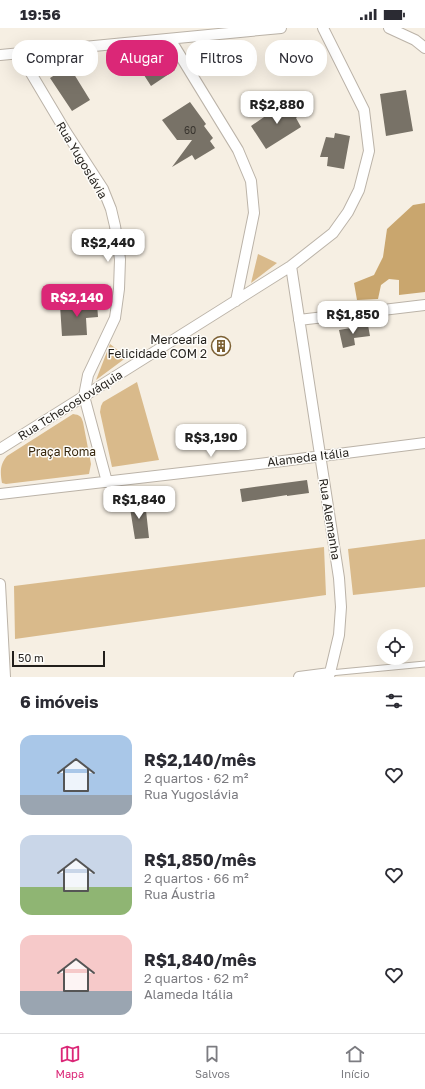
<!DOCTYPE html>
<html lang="pt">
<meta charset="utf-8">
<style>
:root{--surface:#fff;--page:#f7f7f7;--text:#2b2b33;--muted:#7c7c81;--line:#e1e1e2;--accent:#db2777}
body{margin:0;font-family:"Golos Text",sans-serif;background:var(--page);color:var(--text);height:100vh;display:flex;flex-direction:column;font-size:15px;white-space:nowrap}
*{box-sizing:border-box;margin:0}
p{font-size:13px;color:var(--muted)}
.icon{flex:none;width:22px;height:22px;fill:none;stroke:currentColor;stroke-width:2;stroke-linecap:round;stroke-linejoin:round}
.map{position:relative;height:649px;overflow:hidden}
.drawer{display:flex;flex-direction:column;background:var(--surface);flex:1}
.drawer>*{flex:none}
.banner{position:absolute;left:12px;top:12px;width:401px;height:36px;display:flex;gap:8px}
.buttons{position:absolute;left:377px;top:601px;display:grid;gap:8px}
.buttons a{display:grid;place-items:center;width:36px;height:36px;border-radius:50%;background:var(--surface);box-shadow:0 4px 16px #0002;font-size:20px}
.scale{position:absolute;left:12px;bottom:10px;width:93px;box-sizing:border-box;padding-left:4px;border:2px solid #221f1b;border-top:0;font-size:11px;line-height:14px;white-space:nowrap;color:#221f1b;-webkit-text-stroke:3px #fefdfa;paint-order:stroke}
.price{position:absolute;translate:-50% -34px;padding:0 9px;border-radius:8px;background:#fff;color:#222;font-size:13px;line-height:26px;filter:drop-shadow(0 1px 2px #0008)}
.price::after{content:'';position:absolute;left:50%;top:24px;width:12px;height:9px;margin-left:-6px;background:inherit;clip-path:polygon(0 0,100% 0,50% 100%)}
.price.on{background:var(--accent);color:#fff}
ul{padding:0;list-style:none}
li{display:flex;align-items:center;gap:12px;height:100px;padding:0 20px}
li span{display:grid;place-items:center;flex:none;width:112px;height:80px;border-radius:12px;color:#555}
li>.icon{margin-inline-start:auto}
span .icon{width:48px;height:48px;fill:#fffc;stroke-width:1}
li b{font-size:17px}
h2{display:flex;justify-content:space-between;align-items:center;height:48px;padding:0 20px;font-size:17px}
.chip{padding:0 14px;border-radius:16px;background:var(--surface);box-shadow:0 4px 16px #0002;font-size:14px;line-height:36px}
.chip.on{background:var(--accent);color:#fff}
.status{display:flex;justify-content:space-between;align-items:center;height:28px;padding:0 20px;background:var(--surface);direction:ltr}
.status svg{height:11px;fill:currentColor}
.menu{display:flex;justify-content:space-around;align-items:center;height:56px;border-top:1px solid var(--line);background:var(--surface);font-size:11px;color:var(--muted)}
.menu a{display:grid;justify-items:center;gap:2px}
.menu .on{color:var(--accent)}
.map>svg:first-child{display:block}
.green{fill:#d9ba8b}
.forest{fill:#c9a66e}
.building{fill:#787267}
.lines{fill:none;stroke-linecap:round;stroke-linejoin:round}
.lane-casing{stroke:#bbb3a8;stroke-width:7}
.street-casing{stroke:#bbb3a8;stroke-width:12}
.lane{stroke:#fff;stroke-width:5}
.street{stroke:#fff;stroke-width:10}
.labels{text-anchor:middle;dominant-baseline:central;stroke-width:3;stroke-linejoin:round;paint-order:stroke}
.number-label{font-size:10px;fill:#38342e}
.street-label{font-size:12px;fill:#221f1b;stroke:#fefdfa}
.poi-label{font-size:12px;fill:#221f1b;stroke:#fefdfa;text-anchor:end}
.park-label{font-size:12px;fill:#37280e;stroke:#fefdfa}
</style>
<div class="status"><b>19:56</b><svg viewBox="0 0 49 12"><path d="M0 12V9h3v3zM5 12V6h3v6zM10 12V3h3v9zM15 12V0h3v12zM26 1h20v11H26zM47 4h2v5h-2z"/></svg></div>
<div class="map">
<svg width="425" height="649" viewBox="0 0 425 649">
<rect width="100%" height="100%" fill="#f6efe3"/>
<path class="green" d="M258 226 277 235 251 255Z
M110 316 127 329 96 352Z
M137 354 159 432 112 439 100 384 101 378 103 374Z
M73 386C80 387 81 388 83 394L91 436 89 446 6 456 2 455C0 444 0 436 7 428Z
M425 511V559L353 567 348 521Z
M324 519 326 567 15 611 14 558Z"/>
<path class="forest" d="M425 175V264L399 267V252L389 251 381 257 378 271 357 272 354 255 374 247 383 229 387 201 413 177Z"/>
<path class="building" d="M160 18 175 42 151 58 135 33Z
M69 38 90 72 72 83 50 50Z
M406 62 413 103 386 108 380 66Z
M287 73 300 86 296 90 301 99 266 121 251 98Z
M190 74 206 96 204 98 213 110 210 113 215 120 195 132 192 127 172 139 192 112H177L162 92Z
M335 105 350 108 344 141 327 138 328 129H320L326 109 334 110Z
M97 275 98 289 86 290 87 307 62 308 60 277Z
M368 297 370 308 354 310 355 317 343 320 339 302Z
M307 452 309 465 287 468V467L242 474 240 461Z
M145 473 149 510 135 511 129 474Z"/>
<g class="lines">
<defs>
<path id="lane" d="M330 645 425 636"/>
<path id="street" d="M389 0 415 12 425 20
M170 11 238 122 251 153 254 185 236 273
M19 25 66 104 103 161 111 181 115 198 120 231 119 261 115 290 88 347 84 368 107 454
M0 27 281 0
M291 238 339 550 341 579 339 607 329 649
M299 292 425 277
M0 421 291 238 333 205 348 184 359 162 369 123 364 82 323 0
M0 466 259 436 425 415
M0 556 5 649
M299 649 330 645"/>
</defs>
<use href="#lane" class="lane-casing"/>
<use href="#street" class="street-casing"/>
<use href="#lane" class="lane"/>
<use href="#street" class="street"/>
</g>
<defs>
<symbol id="building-ring" viewBox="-11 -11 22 22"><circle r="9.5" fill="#fefdfa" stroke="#7c6033" stroke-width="1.5"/><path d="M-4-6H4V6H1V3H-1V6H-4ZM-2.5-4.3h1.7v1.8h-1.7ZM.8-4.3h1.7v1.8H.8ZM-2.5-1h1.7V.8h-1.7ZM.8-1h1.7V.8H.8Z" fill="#7c6033"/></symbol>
</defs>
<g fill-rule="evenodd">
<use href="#building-ring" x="210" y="307" width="22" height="22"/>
</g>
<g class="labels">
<g class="number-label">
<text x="190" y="102">60</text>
</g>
<g class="street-label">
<text transform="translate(82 132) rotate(59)">Rua Yugoslávia</text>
<text transform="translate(70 377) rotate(-32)">Rua Tchecoslováquia</text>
<text transform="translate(308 429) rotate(-7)">Alameda Itália</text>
<text transform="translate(330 491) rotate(81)">Rua Alemanha</text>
</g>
<g class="poi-label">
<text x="207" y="311">Mercearia<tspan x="207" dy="14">Felicidade COM 2</tspan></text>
</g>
<g class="park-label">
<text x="62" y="423">Praça Roma</text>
</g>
</g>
</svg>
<div class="buttons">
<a><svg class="icon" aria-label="locate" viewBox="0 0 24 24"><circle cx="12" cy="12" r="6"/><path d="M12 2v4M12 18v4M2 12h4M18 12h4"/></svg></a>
</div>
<div class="scale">50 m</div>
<b class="price" style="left:277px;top:97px">R$2,880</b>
<b class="price" style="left:108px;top:235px">R$2,440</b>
<b class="price on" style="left:77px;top:290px">R$2,140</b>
<b class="price" style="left:353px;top:307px">R$1,850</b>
<b class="price" style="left:211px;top:430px">R$3,190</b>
<b class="price" style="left:139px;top:492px">R$1,840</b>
<div class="banner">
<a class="chip">Comprar</a>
<a class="chip on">Alugar</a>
<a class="chip">Filtros</a>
<a class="chip">Novo</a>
</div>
</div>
<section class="drawer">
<h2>6 imóveis<svg class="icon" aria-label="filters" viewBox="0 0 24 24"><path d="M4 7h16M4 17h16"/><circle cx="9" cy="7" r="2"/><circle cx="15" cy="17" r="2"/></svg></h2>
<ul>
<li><span style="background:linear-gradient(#a9c7e8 75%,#9aa5b1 0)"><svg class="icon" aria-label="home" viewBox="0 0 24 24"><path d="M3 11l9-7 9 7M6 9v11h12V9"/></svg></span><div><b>R$2,140/mês</b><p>2 quartos · 62 m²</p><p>Rua Yugoslávia</p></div><svg class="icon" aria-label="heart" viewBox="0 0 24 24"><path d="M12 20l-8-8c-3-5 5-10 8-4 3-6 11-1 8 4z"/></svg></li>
<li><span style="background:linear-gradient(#c9d6e8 65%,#8fb573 0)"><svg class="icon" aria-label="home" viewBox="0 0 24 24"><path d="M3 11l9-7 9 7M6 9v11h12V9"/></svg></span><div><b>R$1,850/mês</b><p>2 quartos · 66 m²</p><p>Rua Áustria</p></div><svg class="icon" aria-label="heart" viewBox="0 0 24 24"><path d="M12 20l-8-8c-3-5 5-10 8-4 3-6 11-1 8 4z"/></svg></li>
<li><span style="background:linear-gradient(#f6c9c9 70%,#9aa5b1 0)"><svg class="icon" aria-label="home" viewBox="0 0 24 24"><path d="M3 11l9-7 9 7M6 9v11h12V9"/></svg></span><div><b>R$1,840/mês</b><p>2 quartos · 62 m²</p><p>Alameda Itália</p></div><svg class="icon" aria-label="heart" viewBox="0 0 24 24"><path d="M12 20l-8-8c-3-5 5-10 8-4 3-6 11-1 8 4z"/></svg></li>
</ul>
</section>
<nav class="menu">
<a class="on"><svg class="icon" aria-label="map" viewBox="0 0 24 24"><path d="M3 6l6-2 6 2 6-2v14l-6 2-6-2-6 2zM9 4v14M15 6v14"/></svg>Mapa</a>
<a><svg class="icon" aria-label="saved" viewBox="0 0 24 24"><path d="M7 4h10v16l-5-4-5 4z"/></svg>Salvos</a>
<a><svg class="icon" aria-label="home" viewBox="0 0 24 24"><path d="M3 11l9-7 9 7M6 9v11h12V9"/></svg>Início</a>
</nav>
